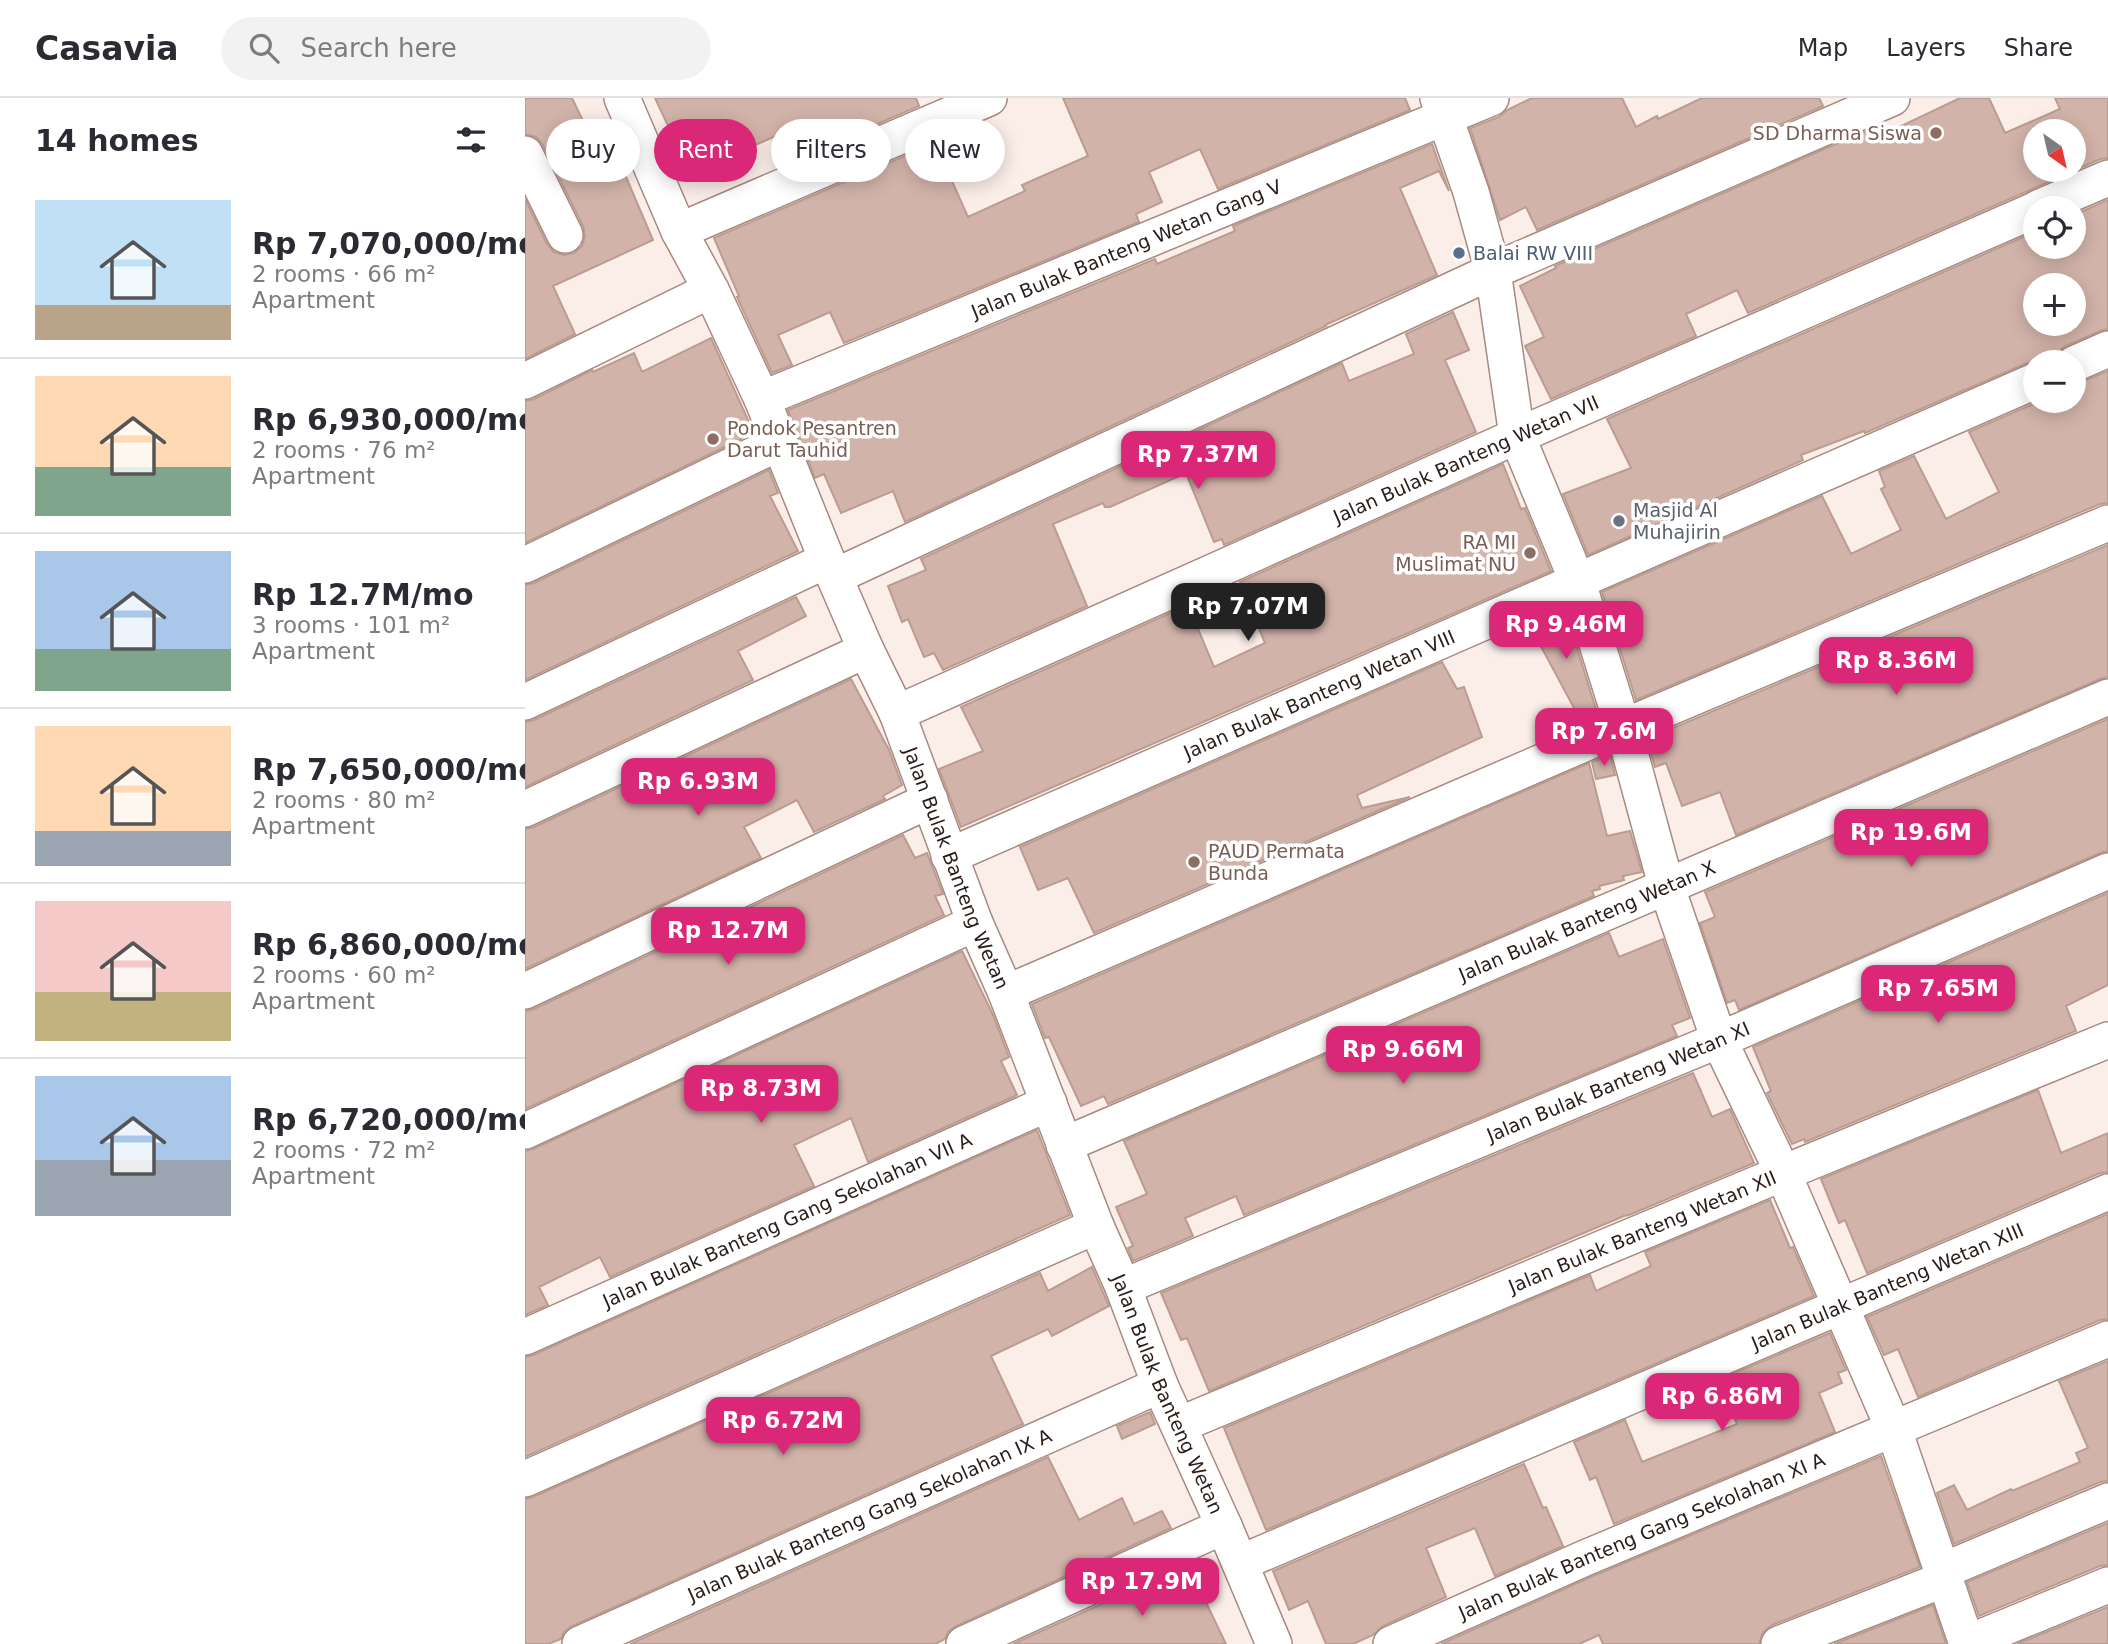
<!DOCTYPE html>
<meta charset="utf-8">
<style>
:root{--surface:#fff;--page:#f2f2f3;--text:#2b2b33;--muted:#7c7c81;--line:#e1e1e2;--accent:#db2777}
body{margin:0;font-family:"DejaVu Sans",sans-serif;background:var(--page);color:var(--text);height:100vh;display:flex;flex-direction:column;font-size:26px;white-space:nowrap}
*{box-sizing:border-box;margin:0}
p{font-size:23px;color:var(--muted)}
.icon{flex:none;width:38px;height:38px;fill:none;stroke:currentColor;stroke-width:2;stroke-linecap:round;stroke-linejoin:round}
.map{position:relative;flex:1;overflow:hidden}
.side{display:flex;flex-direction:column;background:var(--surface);width:525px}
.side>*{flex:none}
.guide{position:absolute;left:21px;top:21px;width:665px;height:63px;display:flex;gap:14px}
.needle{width:46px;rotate:146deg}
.fabs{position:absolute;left:1498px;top:21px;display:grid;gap:14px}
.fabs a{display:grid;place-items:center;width:63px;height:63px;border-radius:50%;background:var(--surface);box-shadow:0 4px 18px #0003;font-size:35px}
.price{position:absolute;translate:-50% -60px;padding:0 16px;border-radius:14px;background:var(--accent);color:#fff;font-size:23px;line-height:46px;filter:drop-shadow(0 2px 4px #0008)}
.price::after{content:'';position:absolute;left:50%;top:42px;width:21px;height:16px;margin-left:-10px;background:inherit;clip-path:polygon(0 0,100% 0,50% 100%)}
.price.on{background:#222;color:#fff}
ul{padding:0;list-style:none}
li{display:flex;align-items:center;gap:21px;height:175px;padding:0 35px}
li+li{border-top:2px solid var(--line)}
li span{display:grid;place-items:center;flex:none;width:196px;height:140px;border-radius:0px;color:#555}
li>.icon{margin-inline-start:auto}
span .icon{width:84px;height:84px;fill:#fffc;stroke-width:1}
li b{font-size:30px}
h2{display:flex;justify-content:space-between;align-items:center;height:84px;padding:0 35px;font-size:30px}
.chip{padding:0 24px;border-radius:32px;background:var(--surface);box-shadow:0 4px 18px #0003;font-size:24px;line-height:63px}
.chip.on{background:var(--accent);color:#fff}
header{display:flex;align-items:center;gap:42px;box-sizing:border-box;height:98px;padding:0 35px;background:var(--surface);border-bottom:2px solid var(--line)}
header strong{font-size:33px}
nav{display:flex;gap:38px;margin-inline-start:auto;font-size:24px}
.search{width:490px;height:63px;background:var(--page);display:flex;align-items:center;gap:18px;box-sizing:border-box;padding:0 24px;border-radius:38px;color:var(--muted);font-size:26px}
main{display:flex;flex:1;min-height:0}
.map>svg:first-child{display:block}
.building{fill:#d2b3a9;stroke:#ba9c91;stroke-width:2;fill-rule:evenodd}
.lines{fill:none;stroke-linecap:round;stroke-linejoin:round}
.minor-casing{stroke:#a78a80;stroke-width:38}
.minor{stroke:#fff;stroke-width:35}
.education-dot{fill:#8d6e63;stroke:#fff;stroke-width:2.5}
.service-dot{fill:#5c6f8a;stroke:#fff;stroke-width:2.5}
.worship-dot{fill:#6b7280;stroke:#fff;stroke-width:2.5}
.labels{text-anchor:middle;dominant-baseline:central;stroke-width:7;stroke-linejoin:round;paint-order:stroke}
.education-label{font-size:19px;fill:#785e54;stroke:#fff;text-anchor:end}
.street-label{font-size:19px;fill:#291d19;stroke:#fff}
.service-label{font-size:19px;fill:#4e5e75;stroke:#fff;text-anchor:start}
.worship-label{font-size:19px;fill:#5b616d;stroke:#fff;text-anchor:start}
</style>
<header>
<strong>Casavia</strong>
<div class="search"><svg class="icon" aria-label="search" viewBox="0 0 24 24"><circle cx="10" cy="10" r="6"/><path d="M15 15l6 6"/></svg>Search here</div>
<nav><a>Map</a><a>Layers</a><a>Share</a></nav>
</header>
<main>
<section class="side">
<h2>14 homes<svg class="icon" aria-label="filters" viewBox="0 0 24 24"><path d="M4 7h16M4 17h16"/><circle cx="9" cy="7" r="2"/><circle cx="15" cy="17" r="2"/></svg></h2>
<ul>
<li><span style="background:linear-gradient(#bfe0f5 75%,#b9a48a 0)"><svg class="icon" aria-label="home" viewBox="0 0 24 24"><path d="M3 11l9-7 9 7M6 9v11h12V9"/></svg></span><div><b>Rp 7,070,000/mo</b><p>2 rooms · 66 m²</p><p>Apartment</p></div></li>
<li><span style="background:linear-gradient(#ffd9b3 65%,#7fa58c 0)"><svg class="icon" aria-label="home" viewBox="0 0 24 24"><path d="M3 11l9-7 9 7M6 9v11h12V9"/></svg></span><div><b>Rp 6,930,000/mo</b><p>2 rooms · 76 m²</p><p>Apartment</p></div></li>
<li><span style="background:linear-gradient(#a9c7e8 70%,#7fa58c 0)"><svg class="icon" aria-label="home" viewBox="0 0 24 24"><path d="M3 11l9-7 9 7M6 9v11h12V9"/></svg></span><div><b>Rp 12.7M/mo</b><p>3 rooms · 101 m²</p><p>Apartment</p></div></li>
<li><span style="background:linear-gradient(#ffd9b3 75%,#9aa5b1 0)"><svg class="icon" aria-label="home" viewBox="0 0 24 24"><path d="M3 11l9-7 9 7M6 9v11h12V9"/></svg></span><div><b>Rp 7,650,000/mo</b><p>2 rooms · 80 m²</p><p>Apartment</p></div></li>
<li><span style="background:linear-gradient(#f6c9c9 65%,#c2b280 0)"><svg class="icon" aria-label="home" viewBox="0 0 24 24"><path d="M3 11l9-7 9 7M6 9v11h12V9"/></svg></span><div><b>Rp 6,860,000/mo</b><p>2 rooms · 60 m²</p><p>Apartment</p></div></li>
<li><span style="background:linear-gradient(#a9c7e8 60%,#9aa5b1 0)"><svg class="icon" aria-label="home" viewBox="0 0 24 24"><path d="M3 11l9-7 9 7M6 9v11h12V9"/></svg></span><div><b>Rp 6,720,000/mo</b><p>2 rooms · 72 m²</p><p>Apartment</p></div></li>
</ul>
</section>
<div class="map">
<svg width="1583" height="1546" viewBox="0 0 1583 1546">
<rect width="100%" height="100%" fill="#fbeee9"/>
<path class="building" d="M0 0H47L73 54 90 47 101 71 98 72 128 142 28 188 50 236 0 261V101L22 146 29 154 39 157 49 155 57 148 60 138 58 128 18 47 11 39 0 36Z
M130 0H391L394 8 269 62 257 35 215 54 206 35 157 58Z
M538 0H880L885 12 693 91 675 51 624 74 637 104 611 116 614 124 319 245 305 214 253 237 267 267 247 275 212 199 214 198 189 140 410 45 443 119 500 93 497 87 563 58Z
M1007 0H1097L1111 29 1132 18 1133 21 1177 0H1294L1298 8 1012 132 1001 109 975 122 945 30 974 19 982 12Z
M1435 0H1464L1480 35 1535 11 1530 0H1583V60L1575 61 1505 92 1223 215 1212 192 1161 216 1171 238 1026 301 1000 248 1019 239 995 188 1031 170 1030 168 1341 33 1345 43ZM1510 33H1549V72H1510Z
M907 46 924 93 914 73 875 90 912 177 800 227 801 228 380 424 368 393 316 415 299 376 290 380 263 312 630 161 632 166 710 133 708 128Z
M1583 102V231L1575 233 1540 248 1532 255 1529 264 1502 265 1340 335 1339 333 1276 357 1278 362 1063 457 1038 396 1106 370 1082 321 1510 134V149H1549V117ZM1510 187H1549V226H1510Z
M928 214 944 252 920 262 951 334 699 447 697 441 689 444 661 375 585 409H580L578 405 528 426 562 508 418 572 409 555 399 559 383 521 377 524 363 488 401 472 396 461 817 265 824 283 889 256 881 236Z
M186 240 229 335 0 445V303L9 301 67 272 68 274 109 255 117 274Z
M1583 273V405L1575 406 1111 602 1077 494 1297 398 1326 456 1376 432 1356 391 1360 389 1354 373 1389 358 1421 421 1474 394 1444 334 1515 303H1549V286L1557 284Z
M978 366 996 411 1000 410 1026 473 436 729 414 671 458 653 436 609 663 507 689 569 740 545 715 484Z
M244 372 253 395 245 398 273 453 0 582V487L9 485Z
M1583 447V579L1575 581 1211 737 1195 694 1157 708 1141 665 1130 669 1122 641Z
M271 499 281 518 213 553 228 582 0 689V624L9 622Z
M1040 511 1073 618 1057 625 1004 526Z
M917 564 932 591 939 589 957 639 832 697 837 710 885 699 569 835 543 780 513 792 495 749Z
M326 581 364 652 377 687 358 698 360 701 289 734 272 702 219 729 236 760 0 871V731L9 729Z
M1583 621V753L1575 755 1214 912 1210 902 1202 905 1175 825 1190 819 1180 794Z
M1085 657 1090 677 1071 681 1067 664Z
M1064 665 1082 738 1105 733 1117 774 1098 778 1099 782 1074 788 1075 791 1067 793 1069 798 583 1006 579 998 556 1008 524 939 520 940 507 906Z
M378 737 390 760 402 755 418 796 410 798 419 817 0 1011V913L9 911Z
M1583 795V887L1541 908 1551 933 1280 1044 1279 1041 1267 1046 1242 995 1246 993 1228 949Z
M1084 835 1094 859 1138 841 1165 920 1147 927 1152 938 719 1117 711 1098 660 1120 668 1138 608 1163 603 1150 608 1148 591 1109 622 1096 599 1043Z
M437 853 468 917 484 959 476 963 492 997 343 1064 326 1020 269 1047 289 1088 85 1179 75 1159 14 1189 23 1207 0 1217V1053L8 1051Z
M1168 975 1187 1019 1205 1011 1229 1065 1104 1117 1099 1118 684 1293 662 1240 656 1242 636 1195Z
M1513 992 1536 1055 1583 1035V1074L1575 1075 1342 1175 1320 1122 1314 1125 1296 1081Z
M512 1032 545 1117 0 1359V1259L8 1257Z
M1245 1102 1265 1150 1268 1149 1289 1198 741 1432 699 1330 1065 1177 1071 1193 1126 1168 1120 1154Z
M1583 1116V1221L1575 1222 1393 1299 1373 1251 1359 1257 1342 1219Z
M567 1169 584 1208 527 1238 523 1231 466 1258 498 1326 47 1528 39 1534 36 1541 23 1546H0V1401L8 1399 515 1175 523 1193Z
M1305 1235 1321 1272 1313 1275 1317 1285 1294 1295 1310 1334 1089 1426 1071 1379 1065 1382 1049 1344 1100 1322 1117 1364 1212 1326 1193 1282Z
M1583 1263V1383L1575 1384 1429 1446 1412 1395 1429 1387 1442 1412 1486 1391 1487 1393 1555 1364 1551 1355 1563 1350 1534 1283Z
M625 1314 630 1326 597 1341 592 1328Z
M1356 1358 1395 1469 1247 1527 1238 1534 1234 1546H1078L1074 1537 1054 1546H916L1068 1478Z
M523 1359 554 1422 597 1400 609 1426 637 1413 646 1430 431 1528 423 1534 420 1541 410 1546H105Z
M999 1366 1018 1410 1021 1409 1038 1448 970 1478 950 1430 901 1450 921 1499 858 1528 848 1537 828 1546H801L783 1503 764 1512 748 1473Z
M1583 1425V1467L1575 1468 1454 1518 1442 1484Z
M663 1467 701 1546H488Z
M1408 1507 1421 1546H1309Z
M1583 1509V1546H1492Z"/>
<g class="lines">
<defs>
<g id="minor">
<path id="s1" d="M97 0 154 133 186 192 237 301 302 462 341 552 372 615 450 825 481 895 571 1128 598 1189 635 1287 699 1428 749 1546"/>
<path d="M913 0 946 94 968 173 992 338 1053 485 1098 629 1141 787 1194 942 1258 1075 1369 1332 1442 1546"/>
<path d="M0 56 40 137"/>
<path d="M1513 110 1583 80"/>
<path d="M154 133 464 0"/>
<path d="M1549 266 1583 251"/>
<path d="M0 283 186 192"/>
<path id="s2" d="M237 301 966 0"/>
<path d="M0 467 254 345"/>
<path d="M311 478 968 173 1367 0"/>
<path d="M0 604 302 462"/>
<path id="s3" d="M372 615 992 338 1510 112"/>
<path d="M0 711 341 552"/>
<path id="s4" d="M424 758 1510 283"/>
<path d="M0 893 405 702"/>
<path d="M481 895 1098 629 1583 425"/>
<path d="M0 1033 450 825"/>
<path id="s5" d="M539 1047 1583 599"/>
<path id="s6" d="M598 1189 1194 942 1583 773"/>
<path id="s7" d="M0 1239 524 1005"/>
<path id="s8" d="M654 1327 1258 1075 1583 942"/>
<path d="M0 1381 571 1128"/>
<path id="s9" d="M715 1465 1583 1094"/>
<path d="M1417 1473 1583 1403"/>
<path d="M1442 1545 1583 1487"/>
<path id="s10" d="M55 1546 635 1287"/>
<path d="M439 1546 699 1428"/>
<path id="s11" d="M866 1546 1060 1460 1583 1241"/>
<path d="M1254 1546 1420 1481"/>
</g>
</defs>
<use href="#minor" class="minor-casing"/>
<use href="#minor" class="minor"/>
</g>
<g class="education-dot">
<circle cx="1411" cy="35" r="7"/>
<circle cx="188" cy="341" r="7"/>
<circle cx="1005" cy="455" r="7"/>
<circle cx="669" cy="764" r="7"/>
</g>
<circle class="service-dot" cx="934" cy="155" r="7"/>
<circle class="worship-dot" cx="1094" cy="423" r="7"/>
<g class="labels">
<g class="education-label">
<text x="1397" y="35">SD Dharma Siswa</text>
<text x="202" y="330" text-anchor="start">Pondok Pesantren<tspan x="202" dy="22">Darut Tauhid</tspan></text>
<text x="991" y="444">RA MI<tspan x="991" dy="22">Muslimat NU</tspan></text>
<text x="683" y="753" text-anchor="start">PAUD Permata<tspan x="683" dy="22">Bunda</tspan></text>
</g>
<g class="street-label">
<text stroke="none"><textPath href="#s2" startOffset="394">Jalan Bulak Banteng Wetan Gang V</textPath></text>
<text stroke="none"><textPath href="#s3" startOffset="623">Jalan Bulak Banteng Wetan VII</textPath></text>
<text stroke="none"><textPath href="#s4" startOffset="404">Jalan Bulak Banteng Wetan VIII</textPath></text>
<text stroke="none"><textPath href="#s1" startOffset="840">Jalan Bulak Banteng Wetan</textPath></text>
<text stroke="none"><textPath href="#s5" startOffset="569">Jalan Bulak Banteng Wetan X</textPath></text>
<text stroke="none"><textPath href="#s6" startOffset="536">Jalan Bulak Banteng Wetan XI</textPath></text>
<text stroke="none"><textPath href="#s7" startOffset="287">Jalan Bulak Banteng Gang Sekolahan VII A</textPath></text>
<text stroke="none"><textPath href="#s8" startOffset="502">Jalan Bulak Banteng Wetan XII</textPath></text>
<text stroke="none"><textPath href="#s9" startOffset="704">Jalan Bulak Banteng Wetan XIII</textPath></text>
<text stroke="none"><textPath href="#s1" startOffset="1407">Jalan Bulak Banteng Wetan</textPath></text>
<text stroke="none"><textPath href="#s10" startOffset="317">Jalan Bulak Banteng Gang Sekolahan IX A</textPath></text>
<text stroke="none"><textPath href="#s11" startOffset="273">Jalan Bulak Banteng Gang Sekolahan XI A</textPath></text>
</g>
<g class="service-label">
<text x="948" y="155">Balai RW VIII</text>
</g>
<g class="worship-label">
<text x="1108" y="412">Masjid Al<tspan x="1108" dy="22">Muhajirin</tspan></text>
</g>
</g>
</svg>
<div class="fabs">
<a><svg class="needle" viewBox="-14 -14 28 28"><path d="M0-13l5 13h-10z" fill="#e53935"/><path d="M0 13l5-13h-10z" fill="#7c7c81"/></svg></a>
<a><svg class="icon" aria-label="locate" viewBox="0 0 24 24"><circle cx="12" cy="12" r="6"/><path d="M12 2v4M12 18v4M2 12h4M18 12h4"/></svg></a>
<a>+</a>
<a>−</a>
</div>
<b class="price" style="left:673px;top:393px">Rp 7.37M</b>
<b class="price on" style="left:723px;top:545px">Rp 7.07M</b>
<b class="price" style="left:1041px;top:563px">Rp 9.46M</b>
<b class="price" style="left:1371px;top:599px">Rp 8.36M</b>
<b class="price" style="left:1079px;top:670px">Rp 7.6M</b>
<b class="price" style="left:173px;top:720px">Rp 6.93M</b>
<b class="price" style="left:1386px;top:771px">Rp 19.6M</b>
<b class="price" style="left:203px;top:869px">Rp 12.7M</b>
<b class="price" style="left:1413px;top:927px">Rp 7.65M</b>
<b class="price" style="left:878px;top:988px">Rp 9.66M</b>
<b class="price" style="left:236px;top:1027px">Rp 8.73M</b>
<b class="price" style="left:1197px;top:1335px">Rp 6.86M</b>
<b class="price" style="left:258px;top:1359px">Rp 6.72M</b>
<b class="price" style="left:617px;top:1520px">Rp 17.9M</b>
<div class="guide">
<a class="chip">Buy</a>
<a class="chip on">Rent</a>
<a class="chip">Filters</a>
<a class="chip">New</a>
</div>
</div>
</main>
